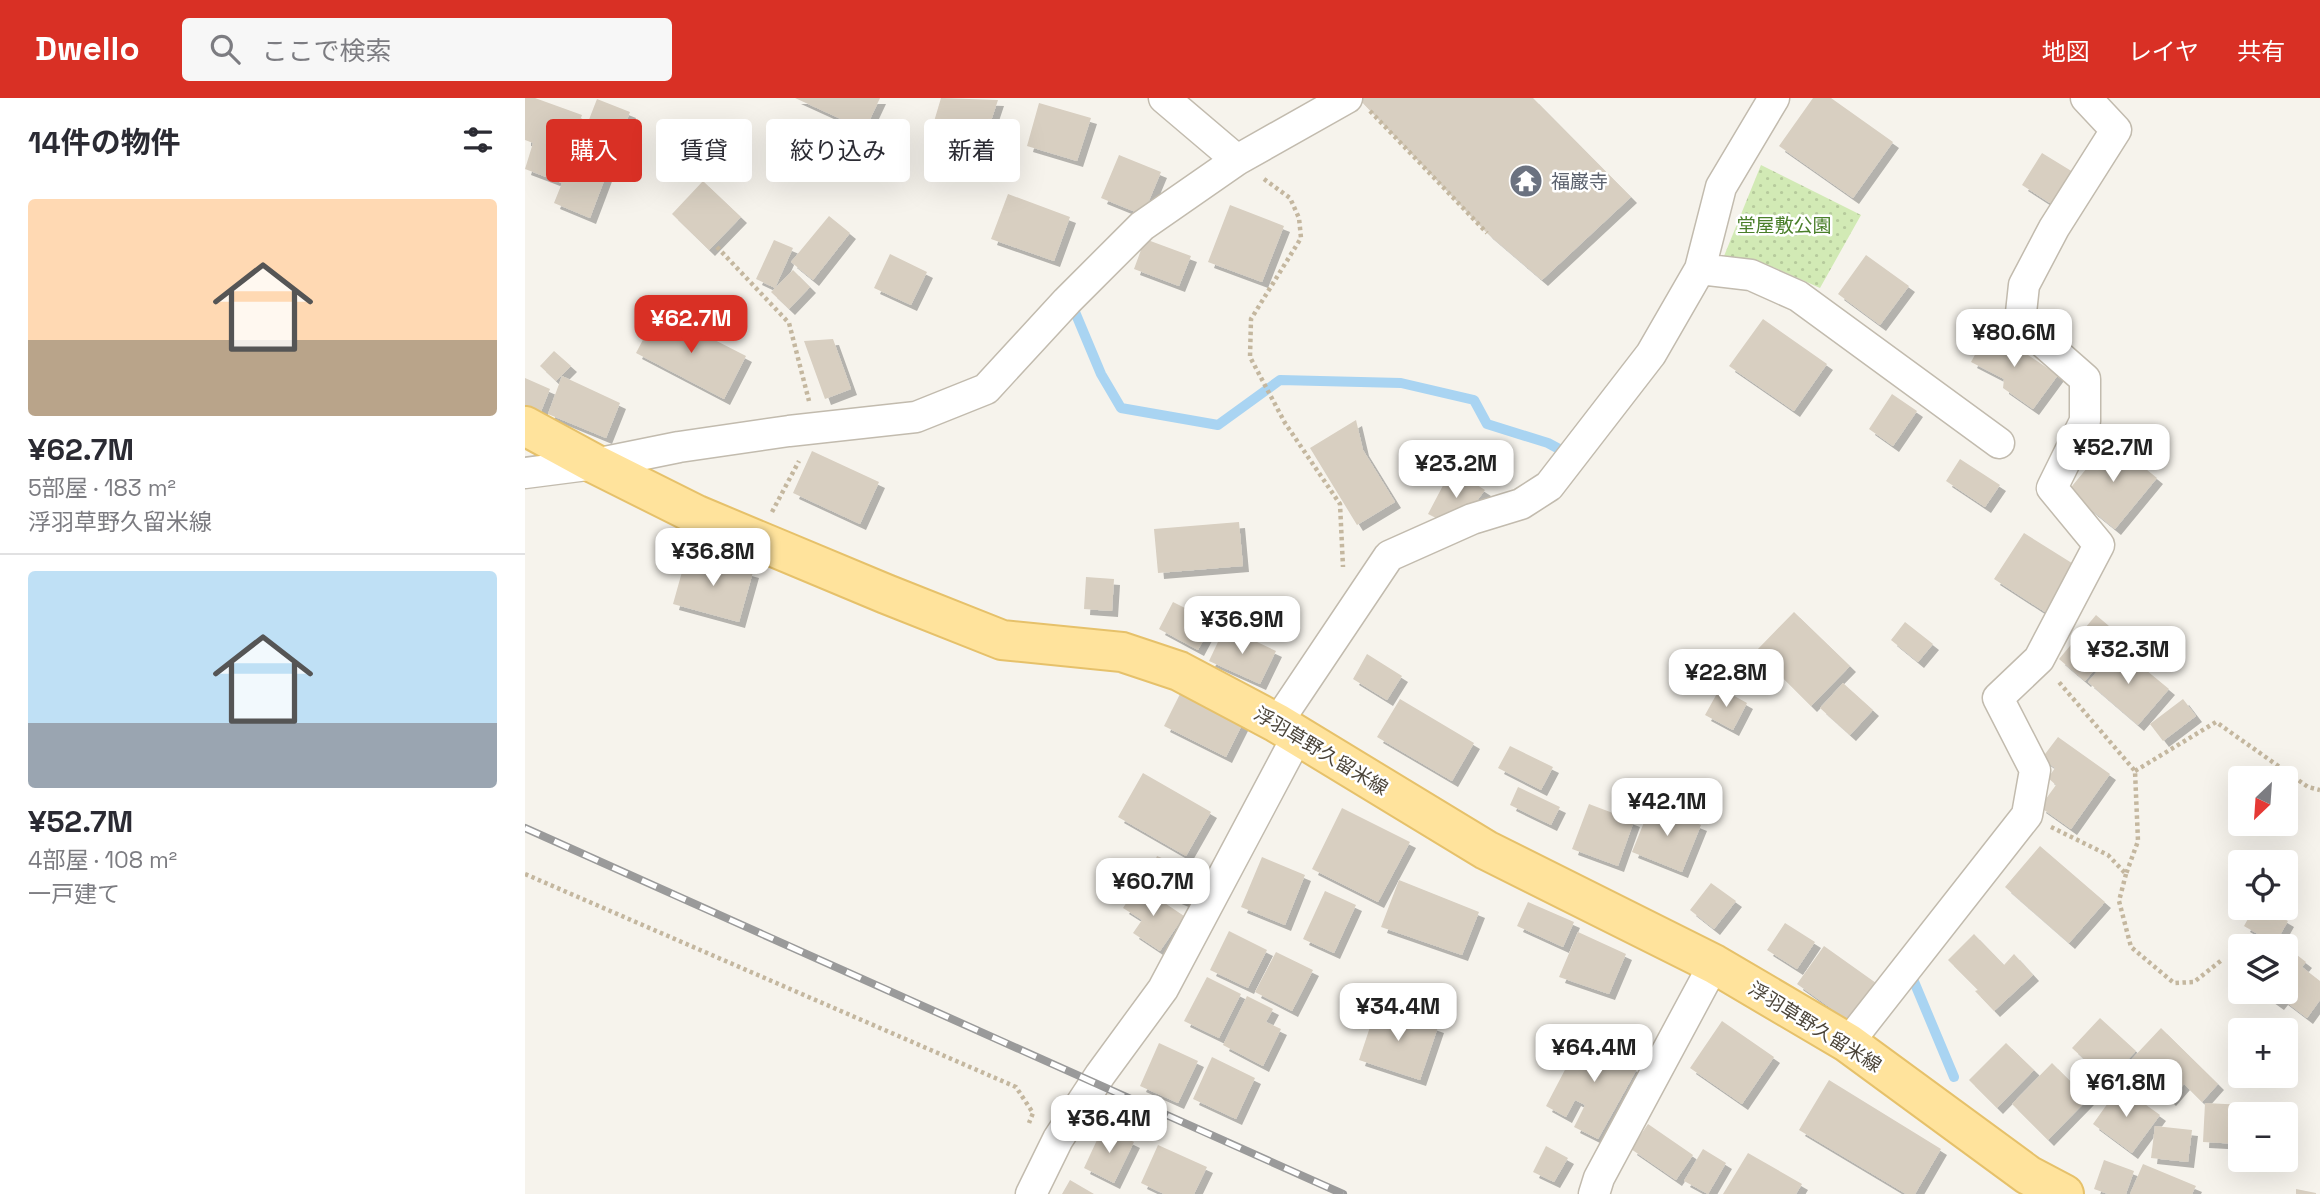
<!DOCTYPE html>
<html lang="ja">
<meta charset="utf-8">
<style>
:root{--surface:#fff;--page:#f7f7f7;--text:#2b2b33;--muted:#7c7c81;--line:#e1e1e2;--accent:#d93025}
body{margin:0;font-family:"Space Grotesk","Noto Sans JP",sans-serif;background:var(--page);color:var(--text);height:100vh;display:flex;flex-direction:column;font-size:26px;white-space:nowrap}
*{box-sizing:border-box;margin:0}
p{font-size:23px;color:var(--muted)}
.icon{flex:none;width:38px;height:38px;fill:none;stroke:currentColor;stroke-width:2;stroke-linecap:round;stroke-linejoin:round}
.map{position:relative;flex:1;overflow:hidden}
.details{display:flex;flex-direction:column;background:var(--surface);width:525px}
.details>*{flex:none}
.top-card{position:absolute;left:21px;top:21px;width:665px;height:63px;display:flex;gap:14px}
.needle{width:46px;rotate:205deg}
.buttons{position:absolute;left:1703px;top:668px;display:grid;gap:14px}
.buttons a{display:grid;place-items:center;width:70px;height:70px;border-radius:7px;background:var(--surface);box-shadow:0 7px 28px #0002;font-size:35px}
.price{position:absolute;translate:-50% -60px;padding:0 16px;border-radius:14px;background:#fff;color:#222;font-size:23px;line-height:46px;filter:drop-shadow(0 2px 4px #0008)}
.price::after{content:'';position:absolute;left:50%;top:42px;width:21px;height:16px;margin-left:-10px;background:inherit;clip-path:polygon(0 0,100% 0,50% 100%)}
.price.selected{background:var(--accent);color:#fff}
ul{padding:0;list-style:none}
li{display:grid;align-content:center;gap:14px;height:371px;padding:0 28px}
li+li{border-top:2px solid var(--line)}
li span{display:grid;place-items:center;height:217px;border-radius:7px;color:#555}
li>.icon{margin-inline-start:auto}
span .icon{width:126px;height:126px;fill:#fffc;stroke-width:1}
li b{font-size:30px}
h2{display:flex;justify-content:space-between;align-items:center;height:84px;padding:0 28px;font-size:30px}
.pill{padding:0 24px;border-radius:7px;background:var(--surface);box-shadow:0 7px 28px #0002;font-size:24px;line-height:63px}
.pill.selected{background:var(--accent);color:#fff}
header{display:flex;align-items:center;gap:42px;box-sizing:border-box;height:98px;padding:0 35px;background:var(--accent);color:#fff}
header strong{font-size:33px}
nav{display:flex;gap:38px;margin-inline-start:auto;font-size:24px}
.search{width:490px;height:63px;background:var(--page);display:flex;align-items:center;gap:18px;box-sizing:border-box;padding:0 24px;border-radius:7px;color:var(--muted);font-size:26px}
main{display:flex;flex:1;min-height:0}
.map>svg:first-child{display:block}
.park{fill:url(#park-dots)}
.lines{fill:none;stroke-linecap:round;stroke-linejoin:round}
.stream{stroke:#a9d4f2;stroke-width:10}
.building{fill:#d8cfc1;filter:url(#shadow)}
.minor-casing{stroke:#c2bbae;stroke-width:33}
.major-casing{stroke:#e6c16a;stroke-width:42}
.path{stroke:#c4b79f;stroke-width:4.5;stroke-dasharray:3.5 3.5;stroke-linecap:butt}
.minor{stroke:#fff;stroke-width:30}
.major{stroke:#ffe39c;stroke-width:38}
.rail-casing{stroke:#9a9a9a;stroke-width:8}
.rail{stroke:#fff;stroke-width:5;stroke-dasharray:16;stroke-linecap:butt}
.labels{text-anchor:middle;dominant-baseline:central;stroke-width:5;stroke-linejoin:round;paint-order:stroke}
.worship-label{font-size:19px;fill:#5b616d;stroke:#fff;text-anchor:start}
.park-label{font-size:19px;fill:#4a7f2a;stroke:#fff}
.street-label{font-size:19px;fill:#4b4439;stroke:#fff}
</style>
<header>
<strong>Dwello</strong>
<div class="search"><svg class="icon" aria-label="search" viewBox="0 0 24 24"><circle cx="10" cy="10" r="6"/><path d="M15 15l6 6"/></svg>ここで検索</div>
<nav><a>地図</a><a>レイヤ</a><a>共有</a></nav>
</header>
<main>
<section class="details">
<h2>14件の物件<svg class="icon" aria-label="filters" viewBox="0 0 24 24"><path d="M4 7h16M4 17h16"/><circle cx="9" cy="7" r="2"/><circle cx="15" cy="17" r="2"/></svg></h2>
<ul>
<li><span style="background:linear-gradient(#ffd9b3 65%,#b9a48a 0)"><svg class="icon" aria-label="home" viewBox="0 0 24 24"><path d="M3 11l9-7 9 7M6 9v11h12V9"/></svg></span><div><b>¥62.7M</b><p>5部屋 · 183 m²</p><p>浮羽草野久留米線</p></div></li>
<li><span style="background:linear-gradient(#bfe0f5 70%,#9aa5b1 0)"><svg class="icon" aria-label="home" viewBox="0 0 24 24"><path d="M3 11l9-7 9 7M6 9v11h12V9"/></svg></span><div><b>¥52.7M</b><p>4部屋 · 108 m²</p><p>一戸建て</p></div></li>
</ul>
</section>
<div class="map">
<svg width="1795" height="1096" viewBox="0 0 1795 1096">
<defs>
<pattern id="park-dots" width="8" height="8" patternUnits="userSpaceOnUse" patternTransform="scale(1.75)"><rect width="8" height="8" fill="#d2eab5"/><path d="M2 2h.1M6 6h.1" fill="none" stroke="#b6ca9c" stroke-width="1.8" stroke-linecap="round"/></pattern>
<filter id="shadow"><feDropShadow dx="6" dy="6" stdDeviation="0" flood-color="#0004"/></filter>
</defs>
<rect width="100%" height="100%" fill="#f6f3ec"/>
<path class="park" d="M1236 67 1336 117 1295 190 1248 169 1197 163Z"/>
<g class="lines">
<path class="stream" d="M550 214 576 276 596 310 693 327 755 282 876 285 949 302 962 326 1023 345 1036 352
M1385 874 1429 979"/>
</g>
<path class="building" d="M0 0H10L57 17 51 34 58 37 72 1 105 14 65 120 29 105 37 85 0 71 8 45 0 42Z
M270 0H355L340 32Z
M416 0 473 2 456 53 405 37Z
M833 0H1008L1106 99 1017 182 962 135Z
M1288 0H1306L1368 44 1328 100 1254 48Z
M514 5 566 20 552 63 502 48Z
M1517 55 1548 74 1528 107 1497 87Z
M594 57 636 74 618 117 576 100Z
M178 83 216 119 184 152 147 116Z
M483 96 545 119 529 163 466 141Z
M705 107 759 128 737 184 683 164Z
M304 118 325 135 288 182 266 164Z
M620 141 666 158 654 188 609 171Z
M249 142 268 150 250 190 231 181Z
M365 156 402 174 386 207 349 190Z
M1341 157 1384 188 1355 227 1313 196Z
M268 172 285 189 264 211 246 194Z
M133 213 221 258 199 301 111 255Z
M1238 221 1302 266 1269 313 1204 268Z
M1464 231 1533 277 1508 311 1478 290 1479 281 1446 264Z
M308 241 326 291 300 301 279 243Z
M29 253 46 268 31 283 15 268Z
M37 278 95 305 81 340 23 316Z
M0 280 25 291 15 316 0 310Z
M1367 296 1392 313 1368 348 1344 331Z
M831 322 838 352 870 404 832 427 785 350Z
M1585 342 1632 380 1590 431 1543 393Z
M287 353 354 384 335 426 268 395Z
M1435 361 1475 387 1460 409 1421 383Z
M923 378 941 380 960 392 934 427 919 424 903 416Z
M714 424 718 468 633 475 629 431Z
M1499 435 1550 467 1520 514 1469 481Z
M162 456 228 474 214 524 148 506Z
M561 479 589 481 587 513 559 511Z
M648 504 688 524 673 552 634 531Z
M1269 514 1325 568 1286 608 1231 553Z
M1571 517 1597 539 1560 583 1534 561Z
M1380 524 1408 546 1393 564 1366 542Z
M700 529 751 553 735 586 684 563Z
M1593 549 1644 591 1613 627 1563 584Z
M842 556 877 578 862 602 828 581Z
M1318 585 1348 612 1325 637 1295 610Z
M1195 590 1222 605 1208 632 1180 617Z
M656 594 718 625 701 659 639 628Z
M875 601 949 645 927 683 852 639Z
M1658 601 1671 618 1638 643 1625 626Z
M1533 639 1585 676 1546 731 1515 709 1531 687 1523 680 1530 670 1517 660Z
M985 648 1028 669 1016 692 973 670Z
M618 675 686 714 661 758 593 719Z
M993 689 1035 709 1026 727 985 707Z
M1064 706 1109 723 1093 768 1047 751Z
M1126 707 1176 727 1157 774 1107 754Z
M817 710 885 744 853 804 787 771Z
M1515 748 1580 804 1544 845 1480 789Z
M632 758 672 775 660 804 620 787Z
M737 759 780 777 760 827 716 809Z
M874 782 954 814 937 857 856 829Z
M1186 785 1211 803 1189 831 1165 812Z
M613 787 659 818 635 853 608 835 617 822 598 810Z
M800 793 831 807 809 855 778 841Z
M1003 804 1049 824 1038 849 992 828Z
M1729 810H1741L1763 823 1750 846 1719 828Z
M1260 825 1290 844 1272 871 1242 852Z
M704 833 742 852 723 890 685 872Z
M1053 834 1101 856 1084 896 1034 879Z
M1449 836 1479 867 1489 856 1508 877 1469 913 1450 893 1453 892 1423 862Z
M1299 848 1351 885 1324 923 1272 886Z
M1763 850 1781 864 1777 869 1795 883V902L1782 920 1757 901 1753 906 1736 894H1760V854Z
M751 854 788 872 767 913 730 894Z
M682 879 716 896 694 940 659 923Z
M722 898 748 911 741 924 756 931 738 968 698 947Z
M852 908 913 929 895 982 834 962Z
M1575 920 1611 953 1583 983 1547 950Z
M1197 923 1249 959 1217 1006 1165 970Z
M1075 928 1100 941 1091 960 1112 971 1073 1041 1049 1029 1060 1007 1050 1002 1041 1019 1021 1008 1043 966 1052 971Z
M1636 930 1693 986 1677 1004 1659 986 1645 1002 1605 963Z
M634 945 673 963 653 1005 615 988Z
M1481 945 1509 972 1472 1010 1444 982Z
M687 959 730 980 711 1021 668 1001Z
M1527 965 1563 1001 1523 1042 1487 1006Z
M1304 982 1416 1051 1390 1096H1381L1274 1032Z
M1595 988 1635 1017 1607 1055 1568 1026Z
M1680 1005 1720 1007 1719 1017H1715V1046L1678 1044Z
M1123 1026 1168 1057 1151 1082 1106 1051Z
M1630 1028 1667 1032 1663 1064 1626 1060Z
M578 1029 609 1044 589 1085 559 1070Z
M633 1047 682 1069 669 1096H639L616 1085Z
M1021 1048 1043 1060 1029 1084 1008 1074Z
M1178 1051 1201 1065 1183 1096 1159 1083Z
M1223 1055 1277 1086 1271 1096H1198Z
M1579 1062 1609 1073 1601 1096H1583L1569 1091Z
M1618 1066 1671 1088 1667 1096H1605Z
M545 1082 569 1096H537Z
M1771 1091 1791 1095V1096H1771Z"/>
<g class="lines">
<defs>
<path id="minor" d="M639 0 712 62
M1175 171 1226 177 1273 198 1474 345
M0 375 70 366 154 349 264 333 391 319 461 291 542 203 617 128 712 62 822 0
M752 625 864 458 947 421 996 406 1024 388 1126 256 1175 171 1196 89 1249 0
M1323 945 1502 717 1510 672 1473 600 1514 561 1574 447 1527 390 1560 323V281L1495 224 1499 187 1529 130 1591 32 1561 0
M506 1096 533 1041 575 977 638 891 773 637
M1069 1096 1074 1080 1189 866"/>
<path id="major" d="M0 328 70 366 172 417 361 496 477 542 597 554 654 573 752 625 961 752 1189 866 1323 945 1503 1077 1539 1096"/>
</defs>
<use href="#minor" class="minor-casing"/>
<use href="#major" class="major-casing"/>
<path class="path" d="M845 13 962 135
M739 81 765 100 774 120 776 140 726 221 725 259 760 325 815 406 818 469
M192 149 264 225 284 303
M247 414 274 363
M1610 673 1691 624 1783 689 1795 692
M1526 729 1583 757 1601 776 1613 743 1610 673 1533 583
M0 776 491 989 508 1015 504 1025
M1601 776 1594 803 1606 849 1649 885 1669 884 1698 861"/>
<use href="#minor" class="minor"/>
<use href="#major" class="major"/>
<defs>
<path id="rail" d="M0 730 818 1096"/>
</defs>
<use href="#rail" class="rail-casing"/>
<use href="#rail" class="rail"/>
</g>
<defs>
<symbol id="temple-disc" viewBox="-11 -11 22 22"><circle r="9.5" fill="#6b7280" stroke="#fff"/><path d="M0-6L5-2H3V0L6.5 2.5H4V6H1.5V3h-3V6H-4V2.5H-6.5L-3 0V-2H-5Z" fill="#fff"/></symbol>
</defs>
<g fill-rule="evenodd">
<use href="#temple-disc" x="982" y="64" width="38" height="38"/>
</g>
<g class="labels">
<g class="worship-label">
<text x="1026" y="83">福巌寺</text>
</g>
<g class="park-label">
<text x="1259" y="127">堂屋敷公園</text>
</g>
<g class="street-label">
<text transform="translate(796 653) rotate(31)">浮羽草野久留米線</text>
<text transform="translate(1290 929) rotate(32)">浮羽草野久留米線</text>
</g>
</g>
</svg>
<div class="buttons">
<a><svg class="needle" viewBox="-14 -14 28 28"><path d="M0-13l5 13h-10z" fill="#e53935"/><path d="M0 13l5-13h-10z" fill="#7c7c81"/></svg></a>
<a><svg class="icon" aria-label="locate" viewBox="0 0 24 24"><circle cx="12" cy="12" r="6"/><path d="M12 2v4M12 18v4M2 12h4M18 12h4"/></svg></a>
<a><svg class="icon" aria-label="layers" viewBox="0 0 24 24"><path d="M12 4l9 5-9 5-9-5zM3 14l9 5 9-5"/></svg></a>
<a>+</a>
<a>−</a>
</div>
<b class="price selected" style="left:166px;top:257px">¥62.7M</b>
<b class="price" style="left:1489px;top:271px">¥80.6M</b>
<b class="price" style="left:1588px;top:386px">¥52.7M</b>
<b class="price" style="left:931px;top:402px">¥23.2M</b>
<b class="price" style="left:188px;top:490px">¥36.8M</b>
<b class="price" style="left:717px;top:558px">¥36.9M</b>
<b class="price" style="left:1603px;top:588px">¥32.3M</b>
<b class="price" style="left:1201px;top:611px">¥22.8M</b>
<b class="price" style="left:1142px;top:740px">¥42.1M</b>
<b class="price" style="left:628px;top:820px">¥60.7M</b>
<b class="price" style="left:873px;top:945px">¥34.4M</b>
<b class="price" style="left:1069px;top:986px">¥64.4M</b>
<b class="price" style="left:1601px;top:1021px">¥61.8M</b>
<b class="price" style="left:584px;top:1057px">¥36.4M</b>
<div class="top-card">
<a class="pill selected">購入</a>
<a class="pill">賃貸</a>
<a class="pill">絞り込み</a>
<a class="pill">新着</a>
</div>
</div>
</main>
